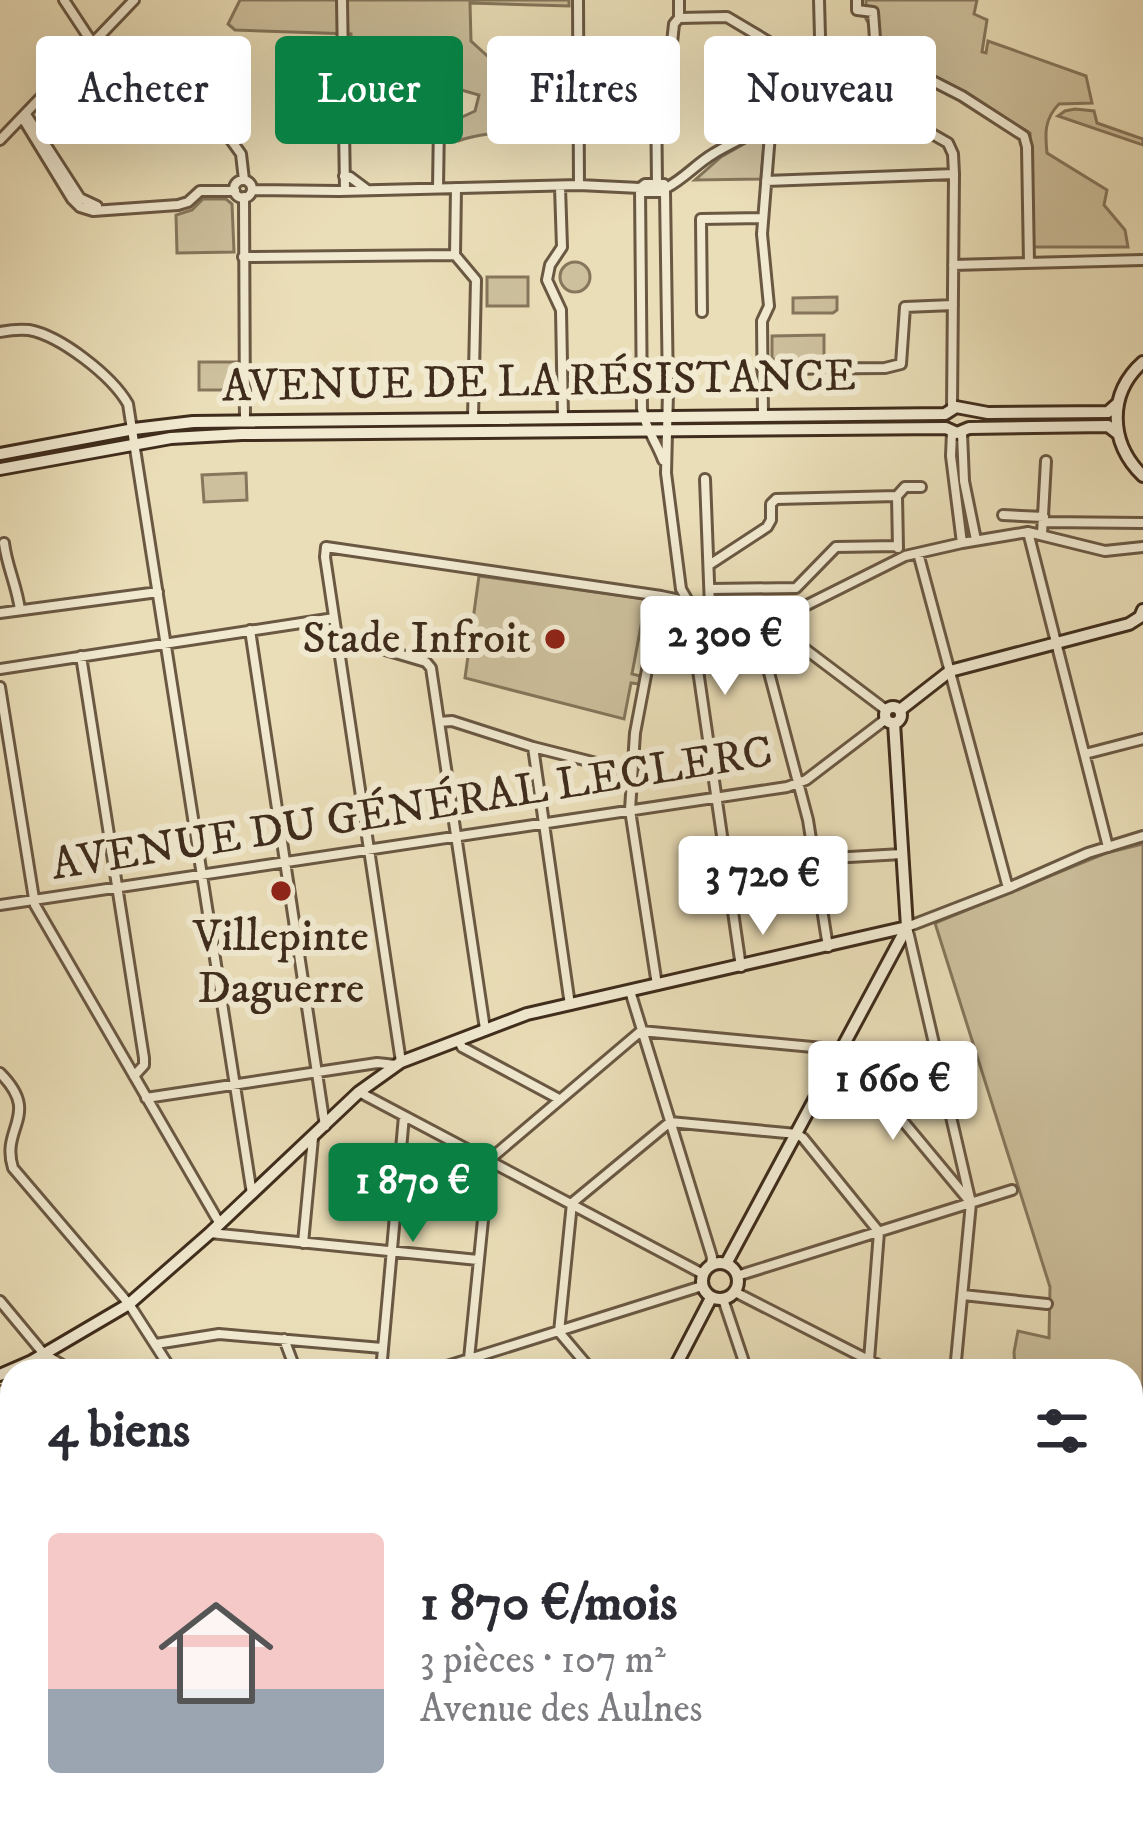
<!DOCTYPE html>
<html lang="fr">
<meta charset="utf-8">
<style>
:root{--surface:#fff;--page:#f7f7f7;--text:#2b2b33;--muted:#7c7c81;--line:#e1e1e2;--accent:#0b8043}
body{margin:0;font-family:"IM FELL DW Pica",serif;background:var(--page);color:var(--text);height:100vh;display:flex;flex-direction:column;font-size:45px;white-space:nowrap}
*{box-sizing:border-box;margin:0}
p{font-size:39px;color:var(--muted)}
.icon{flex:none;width:66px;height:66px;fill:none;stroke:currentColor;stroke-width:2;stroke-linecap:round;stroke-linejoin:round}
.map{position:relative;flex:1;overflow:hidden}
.details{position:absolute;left:0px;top:1359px;width:1143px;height:471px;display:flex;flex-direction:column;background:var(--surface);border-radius:36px 36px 0 0;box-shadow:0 12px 48px #0002}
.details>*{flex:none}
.top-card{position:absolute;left:36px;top:36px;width:1071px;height:108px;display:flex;gap:24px}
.price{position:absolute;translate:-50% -102px;padding:0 27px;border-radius:12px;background:#fff;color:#222;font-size:39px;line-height:78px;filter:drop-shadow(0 3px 6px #0008)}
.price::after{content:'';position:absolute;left:50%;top:72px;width:36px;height:27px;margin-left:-18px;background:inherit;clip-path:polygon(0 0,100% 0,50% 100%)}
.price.current{background:var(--accent);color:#fff}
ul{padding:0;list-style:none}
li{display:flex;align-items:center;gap:36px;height:300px;padding:0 48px}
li+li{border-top:3px solid var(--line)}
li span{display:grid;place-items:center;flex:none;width:336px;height:240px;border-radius:12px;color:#555}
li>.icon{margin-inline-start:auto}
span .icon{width:144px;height:144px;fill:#fffc;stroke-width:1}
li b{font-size:51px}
h2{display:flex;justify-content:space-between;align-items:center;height:144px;padding:0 48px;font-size:51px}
.chip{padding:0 42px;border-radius:12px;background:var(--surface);box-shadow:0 12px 48px #0002;font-size:42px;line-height:108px}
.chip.current{background:var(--accent);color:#fff}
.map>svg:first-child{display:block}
.green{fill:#cdc09d;stroke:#86765c;stroke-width:3}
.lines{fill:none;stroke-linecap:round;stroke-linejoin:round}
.street-casing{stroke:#6a5843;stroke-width:14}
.secondary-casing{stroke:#3f2c1c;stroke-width:16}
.street{stroke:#f1ead1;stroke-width:8}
.secondary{stroke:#f1ead1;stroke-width:10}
.poi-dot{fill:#8f2418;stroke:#f1ead1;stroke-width:4.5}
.labels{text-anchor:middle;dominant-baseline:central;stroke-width:12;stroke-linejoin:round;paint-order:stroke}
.street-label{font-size:45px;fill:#3f2c1c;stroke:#f1ead1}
.poi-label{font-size:45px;fill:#3f2c1c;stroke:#f1ead1;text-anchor:end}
</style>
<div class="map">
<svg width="1143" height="1829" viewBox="0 0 1143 1829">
<rect width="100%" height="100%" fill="#eadeb8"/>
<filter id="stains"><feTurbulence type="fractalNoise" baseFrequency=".00167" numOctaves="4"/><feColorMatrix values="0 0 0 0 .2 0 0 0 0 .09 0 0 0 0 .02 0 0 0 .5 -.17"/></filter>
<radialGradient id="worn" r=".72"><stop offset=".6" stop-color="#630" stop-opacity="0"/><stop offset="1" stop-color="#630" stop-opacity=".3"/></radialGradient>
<path class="green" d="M240 0H569V6L470 3 471 41 495 63 499 78 518 95 515 128C496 135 478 133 458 141L450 136 447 124 475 111 479 95 454 88 444 76 351 78V34L235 30 228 24Z
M866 0H977L974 14 987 20 982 52 986 53 988 41 1086 76 1092 103 1059 104C1044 119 1045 134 1047 153L1107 190 1104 205 1125 230 1128 247H1032L1030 133 884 48 866 19Z
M1075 109 1094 111 1097 123 1143 139V145L1058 116 1065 111Z
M765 132 761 179 695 180 721 157Z
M203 199H226L232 204 234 252 177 253 176 215 192 210Z
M560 277a15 15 0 1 1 30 0a15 15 0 1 1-30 0Z
M487 277H528V306H487Z
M837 297V310L833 313H793V298Z
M824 335V359H772V336Z
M199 362H238L239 390H199Z
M246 473 247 500 204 502 202 475Z
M479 576 646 599 632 674 640 676V684L631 683 624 719 465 678Z
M1143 844V1595L1131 1572V1371H1015L1014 1352 1018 1331 1049 1338 1050 1287 935 923 1106 853Z
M1143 1671V1829H1123L1124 1818H1131C1131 1778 1123 1703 1143 1671Z"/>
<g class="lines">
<defs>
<path id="street" d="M64 0 97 50 112 63H222L223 129 241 154 244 180
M342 0 345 190
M578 0 579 185
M819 0 821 73
M857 0V10L873 12 876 52 962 96 1024 136 1027 147 1029 263
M679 18V0
M815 81a8 8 0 1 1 16 0a8 8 0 1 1-16 0Z
M831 80 855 90 948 143 953 154 954 174 952 408
M27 116 80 198 97 206
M22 117 72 199 80 207 93 211 178 205 188 202 200 191H235
M411 121 439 123 438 188
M0 140 134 0
M344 176 350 177 366 189
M234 189a9 9 0 1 1 18 0a9 9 0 1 1-18 0Z
M766 181 954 174
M657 184 656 91 670 62 674 24 679 18 727 17 801 61 816 80
M560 187 562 247 550 265 547 280 561 310 563 417
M456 188 455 255 476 280 473 418
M640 188 642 409C645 428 656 441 663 460
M666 188C684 179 696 164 713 154 745 134 797 117 820 88
M252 190 339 191 579 185 640 188 645 184H664L665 192
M640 192H665
M665 192 668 392 666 473 681 589 688 601 741 967
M244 197 245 421
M243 257 455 255
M953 265 1143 260
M702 312 701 219 763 218
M0 332C10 330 19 329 29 330 61 336 112 376 128 404L252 1194
M762 369 885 368 901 364 905 307 953 305
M763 415 762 321 769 306 762 234 771 122
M952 432 951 456 962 543
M962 433 964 481 976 540
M705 479 710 607
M897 496 898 548
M1003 515 1044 517
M1044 522 1143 523
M1028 532 1108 847
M1042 534 1046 461
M4 543C7 567 17 586 20 610
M918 553 1008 888
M709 565 767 527 771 520V504L776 499 897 496 905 487H921
M710 589 796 588 836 547 897 546
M0 613 158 592
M754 616 808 820 828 947
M777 620 780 630 886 710
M250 630 325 1126
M338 636 426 662 431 668 485 1029
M81 656 144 1058V1065L134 1076
M0 669 334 618
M0 687 35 905 220 1224
M439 722 452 721 533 747 632 772
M533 747 570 1005
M1085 754 1143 739
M814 859 902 854
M0 905 787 787 806 780 886 719
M657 985 630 810 635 733 661 596
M630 991 712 1257 711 1265
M458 1040 462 1047 559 1099
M401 1062 325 557 326 547 661 596 777 620 905 556 962 543 1028 532 1105 551 1143 547
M0 1073C42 1115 0 1127 13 1168L129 1304 172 1371
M359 1092 703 1274
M146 1098 377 1063 396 1065
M210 1233 478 1260
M303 1243 313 1138
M737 1276 1012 1190
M735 1292 890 1371
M963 1295 1047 1304
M723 1299 747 1371
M0 1301 44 1354 72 1371
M284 1339 296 1371
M156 1344 219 1334 382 1348
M381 1371 404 1116
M431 1371 702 1286
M479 1371 469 1359 489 1160 641 1031 834 1049 848 1055 971 1203
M592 1371 559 1332 572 1203 670 1122 797 1134 803 1138 879 1232 869 1360 856 1371
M955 1371 971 1203 907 927 1008 888 1088 853 1143 836
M0 1391 12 1414
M0 1721 12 1732
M0 1756 12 1744
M51 1818 59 1829
M203 1818 208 1829
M745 1818 753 1829
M842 1818 845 1829
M571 1819 599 1829
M290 1829 291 1818
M372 1829V1818
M559 1829 563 1822
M622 1829 626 1818
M728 1829 741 1818
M935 1829 940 1818
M1097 1829 1100 1818"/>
<path id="secondary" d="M1143 362C1107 394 1109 443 1143 476
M0 454 134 429 193 422 945 414 956 407 988 413 1108 412 1117 404
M0 469 171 438 242 434 946 428 957 433 969 428 1108 426 1117 433
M885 715a8 8 0 1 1 16 0a8 8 0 1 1-16 0Z
M900 710 950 671 1129 624 1140 617 1143 610
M894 723 907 927
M702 1281a18 18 0 1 1 36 0a18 18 0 1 1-36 0Z
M726 1264 907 927
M673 1371 711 1298
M0 1375 32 1361 129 1304 210 1233 359 1092 401 1062 527 1014 907 927
M431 1829 437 1818"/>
</defs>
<use href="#street" class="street-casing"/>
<use href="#secondary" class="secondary-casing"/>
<use href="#street" class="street"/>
<use href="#secondary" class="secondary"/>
</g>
<g class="poi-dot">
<circle cx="555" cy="639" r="12"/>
<circle cx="281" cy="891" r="12"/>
</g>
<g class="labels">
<g class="street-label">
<text transform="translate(539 382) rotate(-1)">AVENUE DE LA RÉSISTANCE</text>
<text transform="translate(412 809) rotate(-9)">AVENUE DU GÉNÉRAL LECLERC</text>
</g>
<g class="poi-label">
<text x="531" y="639">Stade Infroit</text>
<text x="281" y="937" text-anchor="middle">Villepinte<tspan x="281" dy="52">Daguerre</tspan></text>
</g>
</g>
<rect width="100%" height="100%" filter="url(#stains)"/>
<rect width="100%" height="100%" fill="url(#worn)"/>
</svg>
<b class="price" style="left:725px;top:698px">2 300 €</b>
<b class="price" style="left:763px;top:938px">3 720 €</b>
<b class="price" style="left:893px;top:1143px">1 660 €</b>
<b class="price current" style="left:413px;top:1245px">1 870 €</b>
<div class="top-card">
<a class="chip">Acheter</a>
<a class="chip current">Louer</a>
<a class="chip">Filtres</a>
<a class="chip">Nouveau</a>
</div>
<section class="details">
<h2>4 biens<svg class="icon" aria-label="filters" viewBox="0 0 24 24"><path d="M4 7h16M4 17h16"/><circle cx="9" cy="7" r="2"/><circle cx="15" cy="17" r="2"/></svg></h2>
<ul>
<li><span style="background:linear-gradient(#f6c9c9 65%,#9aa5b1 0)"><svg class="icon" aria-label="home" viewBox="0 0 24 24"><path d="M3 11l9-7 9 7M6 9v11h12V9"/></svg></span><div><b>1 870 €/mois</b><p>3 pièces · 107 m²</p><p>Avenue des Aulnes</p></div></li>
</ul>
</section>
</div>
